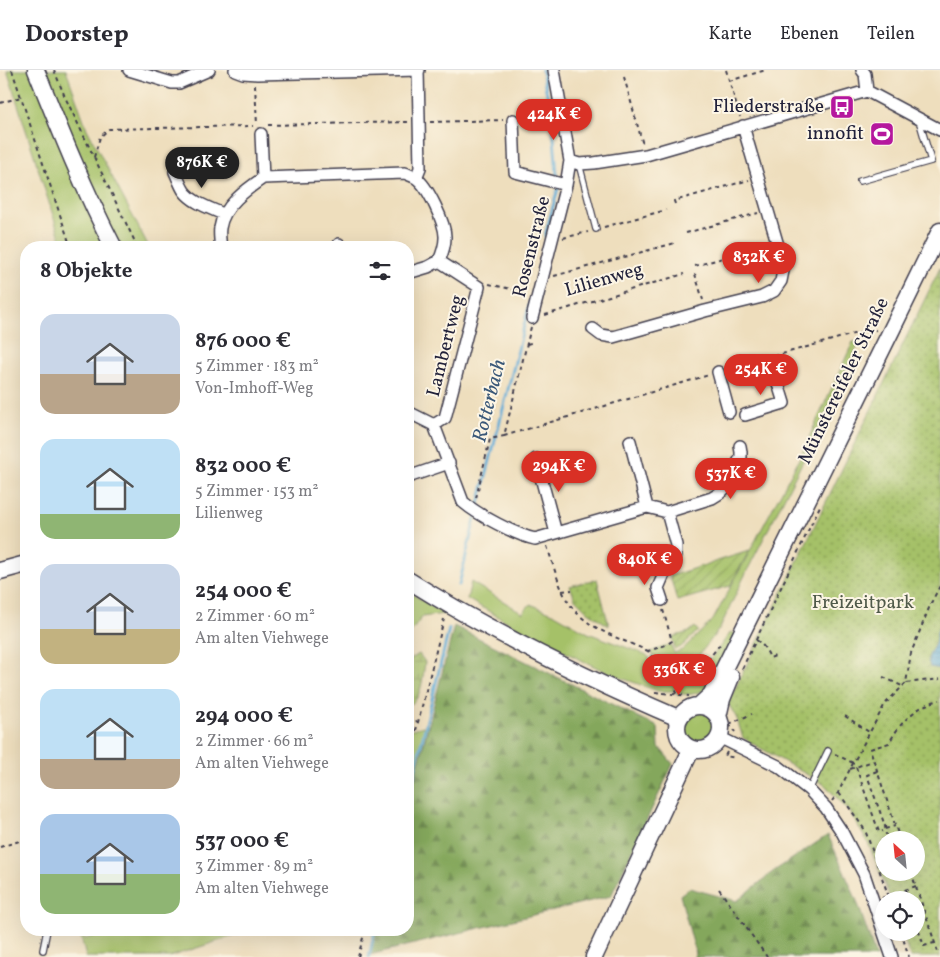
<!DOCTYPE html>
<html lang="de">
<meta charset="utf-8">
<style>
:root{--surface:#fff;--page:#f2f2f3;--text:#2b2b33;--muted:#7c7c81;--line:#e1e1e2;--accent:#d93025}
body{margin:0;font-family:Vollkorn,serif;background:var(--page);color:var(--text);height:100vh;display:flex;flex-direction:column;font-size:19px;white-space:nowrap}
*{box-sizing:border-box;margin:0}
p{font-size:16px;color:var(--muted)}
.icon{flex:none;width:28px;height:28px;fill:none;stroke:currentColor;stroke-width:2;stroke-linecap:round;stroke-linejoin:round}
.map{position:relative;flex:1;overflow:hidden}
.sheet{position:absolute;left:20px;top:171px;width:394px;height:695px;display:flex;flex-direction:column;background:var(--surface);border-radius:20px;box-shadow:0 5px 20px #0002}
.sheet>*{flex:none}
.needle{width:32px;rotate:333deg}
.tools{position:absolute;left:875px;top:761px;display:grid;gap:10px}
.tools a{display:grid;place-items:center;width:50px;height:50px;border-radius:50%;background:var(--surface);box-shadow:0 5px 20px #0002;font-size:25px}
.price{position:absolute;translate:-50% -42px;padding:0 11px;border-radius:18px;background:var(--accent);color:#fff;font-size:16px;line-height:32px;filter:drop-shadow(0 1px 2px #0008)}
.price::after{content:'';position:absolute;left:50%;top:30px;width:15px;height:11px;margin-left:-8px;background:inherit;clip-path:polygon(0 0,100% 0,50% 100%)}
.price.selected{background:#222;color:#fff}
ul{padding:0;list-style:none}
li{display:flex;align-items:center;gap:15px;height:125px;padding:0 20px}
li span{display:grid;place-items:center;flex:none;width:140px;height:100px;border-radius:15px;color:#555}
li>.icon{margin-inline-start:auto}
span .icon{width:60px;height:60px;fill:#fffc;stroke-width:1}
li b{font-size:21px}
h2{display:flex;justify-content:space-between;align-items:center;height:60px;padding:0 20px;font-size:21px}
header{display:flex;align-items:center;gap:30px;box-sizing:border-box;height:70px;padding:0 25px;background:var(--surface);border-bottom:1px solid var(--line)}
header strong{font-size:24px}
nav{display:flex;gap:28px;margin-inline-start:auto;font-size:18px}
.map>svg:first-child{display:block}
.grass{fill:#a5c167;stroke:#647251}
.forest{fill:url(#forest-firs);stroke:#53644c}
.wetland{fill:url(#wetland-marsh);stroke:#647251}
.park{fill:url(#park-dots);stroke:#647251;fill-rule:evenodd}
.garden{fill:url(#garden-furrows);stroke:#647251}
.water{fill:url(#water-rules);stroke:#406688}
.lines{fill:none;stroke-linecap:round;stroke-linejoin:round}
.stream{stroke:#5daad6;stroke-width:3}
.lane-casing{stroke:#413e4e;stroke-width:8}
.street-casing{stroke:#413e4e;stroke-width:14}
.secondary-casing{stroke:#413e4e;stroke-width:19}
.path{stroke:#413e4e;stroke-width:2;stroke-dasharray:4 4;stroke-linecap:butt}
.lane{stroke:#fff;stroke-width:5.5}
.street{stroke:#fff;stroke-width:11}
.secondary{stroke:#fff;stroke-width:16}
.labels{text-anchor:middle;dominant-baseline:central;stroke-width:4;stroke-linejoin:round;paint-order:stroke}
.poi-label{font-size:19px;fill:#22223b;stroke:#fcf5e5;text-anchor:end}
.street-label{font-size:19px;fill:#22223b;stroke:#fcf5e5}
.park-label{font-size:19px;fill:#505a4a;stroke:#fcf5e5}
.water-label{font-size:20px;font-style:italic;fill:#3a5879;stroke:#fcf5e5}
</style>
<header>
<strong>Doorstep</strong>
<nav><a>Karte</a><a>Ebenen</a><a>Teilen</a></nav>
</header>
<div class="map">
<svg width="940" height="887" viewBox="0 0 940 887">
<defs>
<pattern id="forest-firs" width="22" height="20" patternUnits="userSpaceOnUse" patternTransform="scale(1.25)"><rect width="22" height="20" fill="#84a75c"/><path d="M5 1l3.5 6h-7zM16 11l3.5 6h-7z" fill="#6c884d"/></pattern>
<pattern id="wetland-marsh" width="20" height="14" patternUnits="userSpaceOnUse" patternTransform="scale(1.25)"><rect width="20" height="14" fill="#a5c167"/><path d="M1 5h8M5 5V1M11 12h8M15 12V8" fill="none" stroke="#869c56"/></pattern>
<pattern id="park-dots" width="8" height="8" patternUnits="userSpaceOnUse" patternTransform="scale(1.25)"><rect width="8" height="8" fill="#a5c167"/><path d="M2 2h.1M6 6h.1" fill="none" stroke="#869c56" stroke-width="1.8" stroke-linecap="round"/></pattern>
<pattern id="garden-furrows" width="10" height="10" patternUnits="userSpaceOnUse" patternTransform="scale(1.25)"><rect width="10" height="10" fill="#a5c167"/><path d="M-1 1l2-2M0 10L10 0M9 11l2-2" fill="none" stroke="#869c56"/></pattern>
<pattern id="water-rules" width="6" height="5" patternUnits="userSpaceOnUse" patternTransform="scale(1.25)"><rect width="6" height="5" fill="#5daad6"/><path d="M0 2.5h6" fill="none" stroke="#4c8aaf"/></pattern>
</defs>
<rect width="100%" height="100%" fill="#fcf5e5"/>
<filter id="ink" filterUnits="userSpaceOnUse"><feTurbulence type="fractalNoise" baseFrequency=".02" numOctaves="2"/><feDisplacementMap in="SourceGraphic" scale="10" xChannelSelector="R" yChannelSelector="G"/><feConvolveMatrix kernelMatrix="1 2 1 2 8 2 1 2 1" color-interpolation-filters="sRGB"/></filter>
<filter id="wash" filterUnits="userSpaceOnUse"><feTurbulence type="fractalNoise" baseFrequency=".0096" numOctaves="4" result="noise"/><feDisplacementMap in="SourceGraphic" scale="20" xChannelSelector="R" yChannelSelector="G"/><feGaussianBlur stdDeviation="1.12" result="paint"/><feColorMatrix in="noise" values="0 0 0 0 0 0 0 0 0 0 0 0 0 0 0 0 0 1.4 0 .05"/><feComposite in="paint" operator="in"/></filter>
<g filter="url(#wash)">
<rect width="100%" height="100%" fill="#eedebd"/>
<path class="grass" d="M7 0H66L87 59 149 177H63Z
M853 272H860L845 302 806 385 743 509 720 558 700 584 674 602 660 594 651 582 671 574 674 583 682 580 713 550 800 387Z
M471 512 523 543 530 534 553 543 588 563 647 585 656 599 678 612 673 621H658L610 604 534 567 467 529Z
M408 521 444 544 422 547 408 566Z
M731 562 738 565 710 623 702 621C692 625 688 625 676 623L683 611 694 604 708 592Z
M680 658a17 17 0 1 1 34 0a17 17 0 1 1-34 0Z
M428 655 408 736V660Z
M79 860H82L85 869 115 860H252L169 887H86Z"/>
<path class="forest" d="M454 556 658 657 659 677 673 694 611 826 369 885 376 860H408V736Z
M828 765 857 831 876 887H693L696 884 680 825 689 818 737 831 774 801Z"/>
<path class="wetland" d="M419 584 425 592C423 604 422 632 408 635V591Z"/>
<path class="park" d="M940 198V887H910L902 863 916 862V830H891L869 775 850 742 825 715 743 668 737 649 728 633ZM884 770H916V802H884Z
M597 509 609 556 587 541 575 529 570 516Z"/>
<path class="garden" d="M749 481 730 516 677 531 670 506Z
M695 557 698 561 681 577 675 579 672 567 689 562Z"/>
<path class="water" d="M940 554V599L930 597 928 590 930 583 935 574 937 562Z"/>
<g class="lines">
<path class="stream" d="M542 0 551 44
M553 55 557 105
M545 166 558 118
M478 438 530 232
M459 515 475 448
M408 728 449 559
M369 887 375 860"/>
</g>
</g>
<g filter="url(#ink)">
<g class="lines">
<defs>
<path id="lane" d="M579 94 596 159
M860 111 931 91 919 50
M809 720 828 681
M43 880 47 860"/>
<path id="street" d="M129 0 172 13H179L209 0
M235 0 243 3 257 4 419 0
M862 0 865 4 867 21
M513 50 515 102 566 115
M261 64 263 108
M570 91 579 94 594 93 646 85 867 21 940 60
M175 102C178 108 180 115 184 121 193 133 210 138 223 144
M416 108 420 98 418 0
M339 174 343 178
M221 178C220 171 219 164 220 158 223 136 247 119 263 108L405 103C409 105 413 106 416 108 428 116 446 155 445 168 445 176 442 184 439 191L428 197 408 203
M532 248 566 115 570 91 554 0
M593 259 601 265 613 267 705 241 762 227 774 221 781 211 784 196 743 56
M718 302 729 342
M408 342 434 355 463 432C478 445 516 465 535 469L647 437 667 442 712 428 720 423 725 418 741 387V382L740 376
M745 345 784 333 776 307
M434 355 445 348 479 217 439 191
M630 371 647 437
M536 389 556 463
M408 404 411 406 449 393
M662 530 658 518 664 504 676 485V475L667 442
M719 667 778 696 809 720 826 738 842 762 864 804 892 887"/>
<path id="secondary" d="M36 0C60 60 84 120 114 178
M0 501 26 494
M408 510C494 564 585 608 678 648
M677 658a22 22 0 1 1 44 0a22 22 0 1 1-44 0Z
M699 636 711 625 892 259 940 161
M718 647 722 629 731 607
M594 887 691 680"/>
</defs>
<use href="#lane" class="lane-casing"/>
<use href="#street" class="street-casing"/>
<use href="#secondary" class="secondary-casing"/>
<path class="path" d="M12 0 71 178
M54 0 65 27 138 178
M726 0 740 47
M624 7 643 75
M729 11 766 0
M255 15 257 55
M0 33 21 27
M523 50 553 48
M430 52 503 50
M268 55 408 52
M94 87 100 67 109 59 253 56
M675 134 674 131 749 110
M604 157 666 140
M686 163 758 143
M563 168 588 162
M695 196 768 175
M695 204 703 230
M554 206 675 173
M489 214 528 223
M545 245 684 204
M531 257 504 366 709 305
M527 274 534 272
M728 299 857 263 876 260
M476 428 490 369 504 366
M547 476C552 491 556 506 562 520 577 557 615 566 648 581
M940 516 931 533 911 583 906 613 940 609
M562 521 572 520
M663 540 672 571 666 575 648 581 657 595 682 610
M756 570C763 574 767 581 770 588L775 586
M742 599 820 436
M883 607 902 616
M655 622 689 626
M675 624 682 610 693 603 707 591 721 573
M845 646 869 662
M408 654 417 651
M729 654 735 662
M729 654 752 644
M727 682 725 686 736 688
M835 684 853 693
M408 692 444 549
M856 697 879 762 883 761
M850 699 873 691
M877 701 867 705 885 756 886 765
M839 723 865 760 890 830
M832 731 838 723 850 699 885 634 906 613
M885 759 895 756
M900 770 870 679 889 673C901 651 916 636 940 630
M0 777 26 769
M911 802 938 882
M719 819 767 887
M905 820 909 830
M882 828 916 816
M916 853 924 876 934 873
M901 862 909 887
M358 887 365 860"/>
<use href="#lane" class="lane"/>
<use href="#street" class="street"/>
<use href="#secondary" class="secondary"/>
</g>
</g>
<defs>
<symbol id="bus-square" viewBox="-11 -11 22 22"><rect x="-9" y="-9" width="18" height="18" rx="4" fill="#b5179e" stroke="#fcf5e5"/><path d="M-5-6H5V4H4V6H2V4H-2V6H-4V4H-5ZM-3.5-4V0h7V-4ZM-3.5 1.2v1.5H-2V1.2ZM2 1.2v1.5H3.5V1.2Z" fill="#fff"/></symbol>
<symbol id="stadium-square" viewBox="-11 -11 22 22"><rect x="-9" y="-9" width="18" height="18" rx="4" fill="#b5179e" stroke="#fcf5e5"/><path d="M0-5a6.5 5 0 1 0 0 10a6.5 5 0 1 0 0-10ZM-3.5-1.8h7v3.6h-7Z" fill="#fff"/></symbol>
</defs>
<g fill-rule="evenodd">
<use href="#bus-square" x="828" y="23" width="28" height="28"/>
<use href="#stadium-square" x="868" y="50" width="28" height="28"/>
</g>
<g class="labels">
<g class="poi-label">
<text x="824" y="37">Fliederstraße</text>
<text x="864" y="64">innofit</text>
</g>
<g class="street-label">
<text transform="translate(532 177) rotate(-76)">Rosenstraße</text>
<text transform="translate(604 210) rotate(-16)">Lilienweg</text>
<text transform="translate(446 276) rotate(-76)">Lambertweg</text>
<text transform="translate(844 311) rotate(-64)">Münstereifeler Straße</text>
</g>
<g class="park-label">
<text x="863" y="533">Freizeitpark</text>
</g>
<g class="water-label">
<text transform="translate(490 331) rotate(-76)">Rotterbach</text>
</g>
</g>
</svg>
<div class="tools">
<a><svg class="needle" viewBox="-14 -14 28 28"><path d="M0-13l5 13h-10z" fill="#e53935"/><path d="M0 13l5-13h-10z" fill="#7c7c81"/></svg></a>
<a><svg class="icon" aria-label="locate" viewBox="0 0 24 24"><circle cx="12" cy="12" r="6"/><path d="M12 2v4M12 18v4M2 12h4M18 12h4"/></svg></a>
</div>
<b class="price" style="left:554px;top:71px">424K €</b>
<b class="price selected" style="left:202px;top:119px">876K €</b>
<b class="price" style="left:759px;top:214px">832K €</b>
<b class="price" style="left:761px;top:326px">254K €</b>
<b class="price" style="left:559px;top:423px">294K €</b>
<b class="price" style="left:731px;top:430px">537K €</b>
<b class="price" style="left:645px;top:516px">840K €</b>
<b class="price" style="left:679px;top:626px">336K €</b>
<section class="sheet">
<h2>8 Objekte<svg class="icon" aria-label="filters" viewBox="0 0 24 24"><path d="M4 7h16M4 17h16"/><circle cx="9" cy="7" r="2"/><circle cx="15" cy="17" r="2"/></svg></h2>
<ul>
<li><span style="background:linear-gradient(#c9d6e8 60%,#b9a48a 0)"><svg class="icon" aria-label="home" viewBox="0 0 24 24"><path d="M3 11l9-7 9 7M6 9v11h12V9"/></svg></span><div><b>876 000 €</b><p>5 Zimmer · 183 m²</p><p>Von-Imhoff-Weg</p></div></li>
<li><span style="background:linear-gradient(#bfe0f5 75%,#8fb573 0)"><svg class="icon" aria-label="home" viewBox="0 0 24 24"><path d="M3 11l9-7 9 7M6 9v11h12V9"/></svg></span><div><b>832 000 €</b><p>5 Zimmer · 153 m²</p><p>Lilienweg</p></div></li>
<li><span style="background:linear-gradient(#c9d6e8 65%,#c2b280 0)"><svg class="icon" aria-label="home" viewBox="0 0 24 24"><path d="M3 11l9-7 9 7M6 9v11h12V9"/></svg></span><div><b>254 000 €</b><p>2 Zimmer · 60 m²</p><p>Am alten Viehwege</p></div></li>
<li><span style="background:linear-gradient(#bfe0f5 70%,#b9a48a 0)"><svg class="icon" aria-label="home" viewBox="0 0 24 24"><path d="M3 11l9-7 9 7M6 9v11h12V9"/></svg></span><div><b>294 000 €</b><p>2 Zimmer · 66 m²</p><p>Am alten Viehwege</p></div></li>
<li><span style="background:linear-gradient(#a9c7e8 60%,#8fb573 0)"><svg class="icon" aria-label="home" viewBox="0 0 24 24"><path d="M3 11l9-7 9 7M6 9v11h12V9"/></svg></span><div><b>537 000 €</b><p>3 Zimmer · 89 m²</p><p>Am alten Viehwege</p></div></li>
</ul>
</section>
</div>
